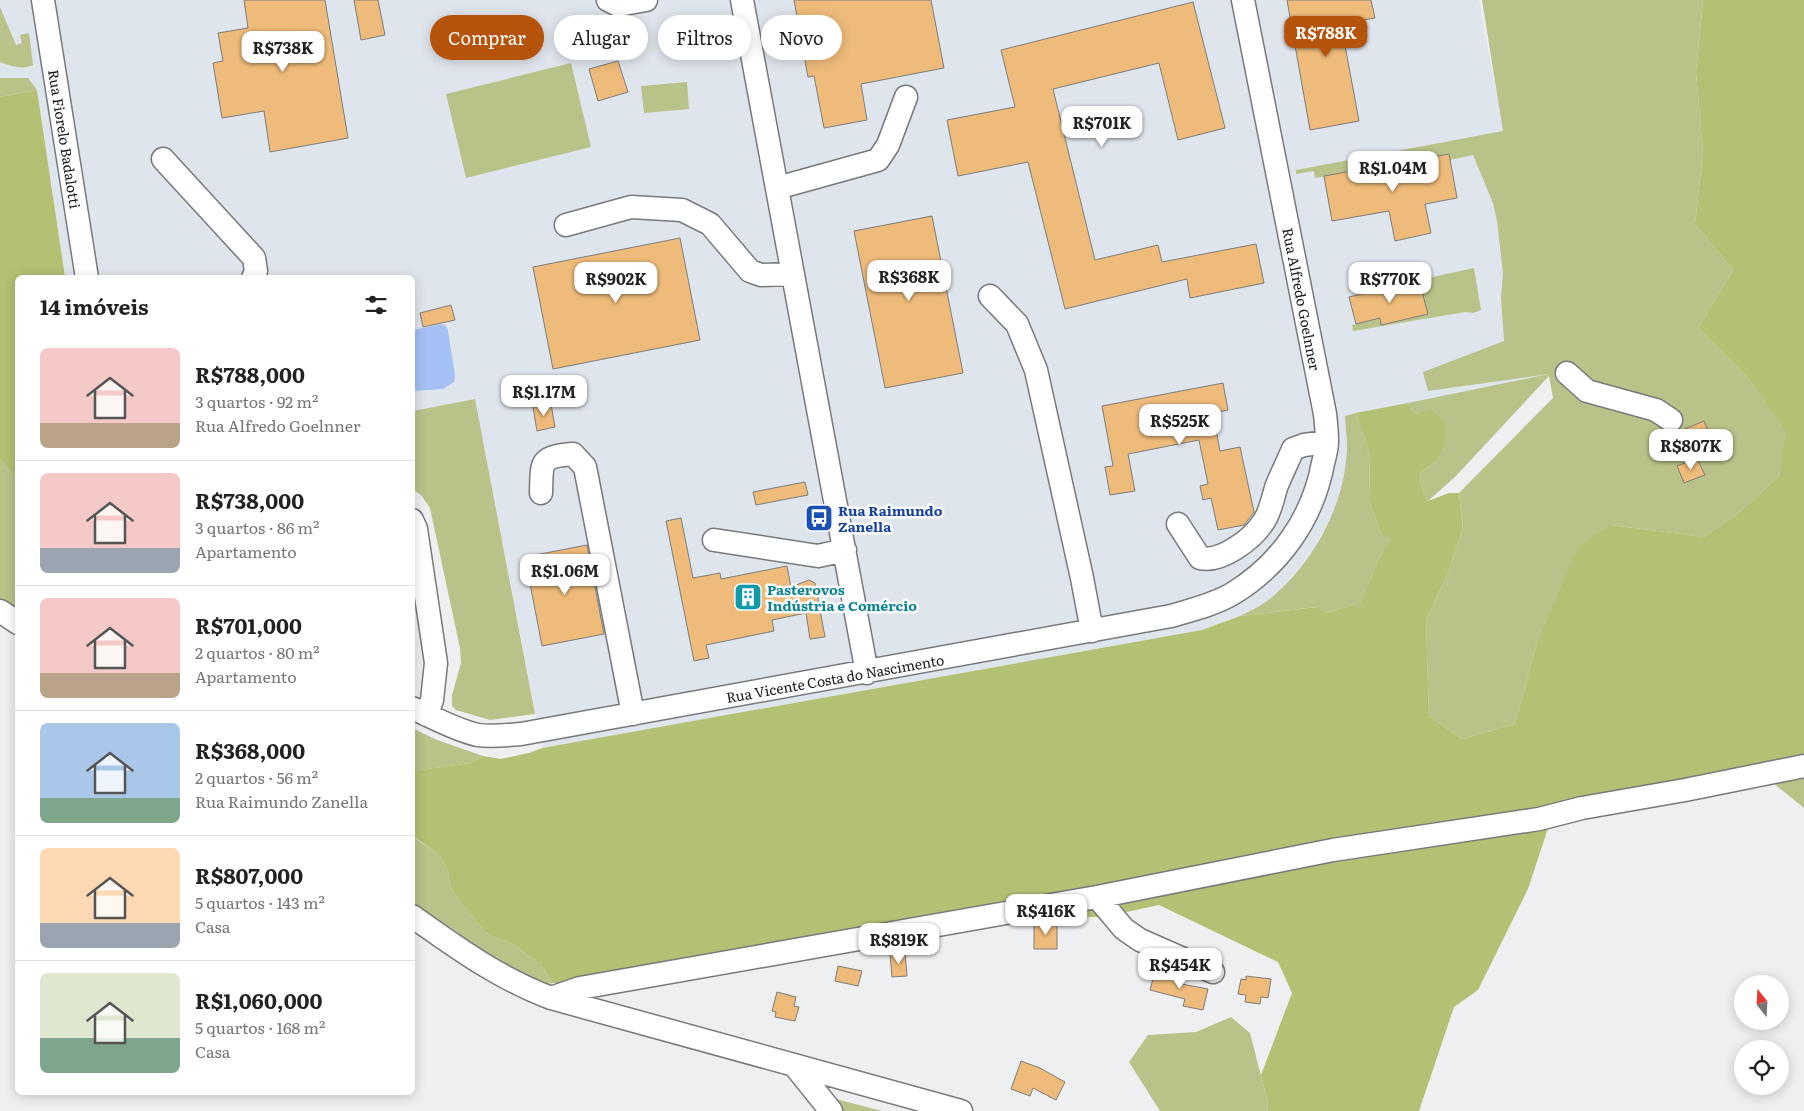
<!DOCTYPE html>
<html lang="pt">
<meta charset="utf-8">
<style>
:root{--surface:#fff;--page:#f6f6f6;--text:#222;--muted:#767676;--line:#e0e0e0;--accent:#b45309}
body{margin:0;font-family:Literata,serif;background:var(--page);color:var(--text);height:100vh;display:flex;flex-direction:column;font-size:19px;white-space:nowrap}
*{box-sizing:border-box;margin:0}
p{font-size:16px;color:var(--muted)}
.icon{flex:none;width:28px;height:28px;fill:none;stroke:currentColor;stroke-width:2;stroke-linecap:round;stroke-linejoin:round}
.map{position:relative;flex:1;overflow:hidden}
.drawer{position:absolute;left:15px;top:275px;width:400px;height:820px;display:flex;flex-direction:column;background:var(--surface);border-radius:8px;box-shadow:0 2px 12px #0003}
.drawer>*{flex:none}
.top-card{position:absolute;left:430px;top:15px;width:475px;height:45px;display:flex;gap:10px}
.needle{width:32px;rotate:342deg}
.buttons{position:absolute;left:1734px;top:975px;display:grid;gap:10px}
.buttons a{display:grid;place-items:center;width:55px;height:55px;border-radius:50%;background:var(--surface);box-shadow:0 2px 12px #0003;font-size:25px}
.price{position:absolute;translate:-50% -42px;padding:0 11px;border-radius:10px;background:#fff;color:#222;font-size:16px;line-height:32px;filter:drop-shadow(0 1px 2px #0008)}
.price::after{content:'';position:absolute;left:50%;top:30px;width:15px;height:11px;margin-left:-8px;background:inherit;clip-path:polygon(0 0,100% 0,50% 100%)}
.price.on{background:var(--accent);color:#fff}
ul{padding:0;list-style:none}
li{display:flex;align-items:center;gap:15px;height:125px;padding:0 25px}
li+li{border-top:1px solid var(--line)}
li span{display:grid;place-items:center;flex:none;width:140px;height:100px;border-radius:8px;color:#555}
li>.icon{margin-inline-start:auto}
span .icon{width:60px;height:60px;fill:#fffc;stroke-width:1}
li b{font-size:21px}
h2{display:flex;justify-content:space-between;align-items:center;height:60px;padding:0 25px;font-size:21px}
.chip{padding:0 18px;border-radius:22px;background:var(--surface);box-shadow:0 2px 12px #0003;font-size:18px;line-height:45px}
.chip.on{background:var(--accent);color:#fff}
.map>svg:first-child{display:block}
.built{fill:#dfe5ec}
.green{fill:#b9c289}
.forest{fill:#b4c073}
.water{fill:#a4c0f4}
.building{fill:#eebb7a;stroke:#7d7d7c}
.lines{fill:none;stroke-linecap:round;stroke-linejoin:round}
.minor-casing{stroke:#78797a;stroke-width:25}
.minor{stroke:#fff;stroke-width:22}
.labels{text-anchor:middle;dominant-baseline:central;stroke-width:5;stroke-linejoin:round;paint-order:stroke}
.street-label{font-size:14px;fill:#181819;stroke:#fcfdfe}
.transit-label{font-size:14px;font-weight:bold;fill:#164399;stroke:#fcfdfe;text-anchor:start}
.culture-label{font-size:14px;font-weight:bold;fill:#0d838f;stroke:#fcfdfe;text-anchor:start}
</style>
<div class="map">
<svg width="1804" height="1111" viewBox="0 0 1804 1111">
<rect width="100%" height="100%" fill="#eeeff0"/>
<path class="built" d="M0 0H1479L1550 374 1345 416 1347 445 1345 473 1334 511 1314 548 1290 579 1266 602 1240 616 1202 630 542 748 475 399 413 411 412 278 65 277 37 90 0 97Z"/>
<path class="green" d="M1482 0H1703L1696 72 1703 152 1695 224 1733 270 1698 328 1749 379 1787 434 1779 476 1741 511 1704 537 1610 525 1536 646 1515 724 1462 739 1429 716 1426 620 1447 575 1463 529 1459 493 1553 398 1549 376 1455 477 1428 501 1421 486 1420 473 1435 462 1418 414 1411 410 1408 403 1549 374 1428 391 1423 372 1504 341 1501 297 1503 273 1497 221 1493 203 1473 155 1450 160 1449 154 1315 178 1314 171 1296 174V170L1503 131Z
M0 7 16 45 22 43 20 35 29 33 33 65C23 70 10 66 0 62Z
M571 63 591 147 466 178 446 94Z
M0 78H28L37 90 0 97Z
M687 82 689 109 644 113 641 86Z
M1474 268 1481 310 1473 313 1465 312 1353 331 1352 325 1380 318 1382 325 1427 314 1419 280Z
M475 399 535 714 490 720 456 710 452 706V695L461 663 460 648 430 508 421 495 412 489 413 411Z
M1356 413 1370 456 1369 500 1381 534 1392 537 1378 560 1359 609 1352 605 1326 613 1316 607 1240 616C1249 611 1259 607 1267 601 1313 565 1346 504 1347 446 1347 436 1345 426 1345 416Z
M0 460 17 479V615L0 601Z
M412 728 437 740 483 756 471 763 413 771Z
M1804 771V808L1767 778Z
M412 836 440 856 448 871 450 886 459 900 486 933 514 945 540 964 553 983 542 985 479 952 456 931 413 904Z
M1231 1017 1250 1033 1268 1103 1267 1111H1160L1129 1062 1148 1035 1196 1032Z
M828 1097 882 1111H840Z"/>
<path class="forest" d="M1703 0H1804V771L1552 816 1528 889 1478 990 1454 1007 1419 1111H1267L1268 1103 1261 1075 1292 993 1278 962 1159 905 1103 917H1039L573 983H553L540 964 514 945 486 933 459 900 450 886 448 871 440 856 413 836 412 771 471 763 483 756 501 759 529 753 542 748 1202 630 1240 616 1317 607 1326 613 1352 605 1359 608 1378 560 1391 538 1381 534 1369 500 1370 456 1356 413 1408 403 1411 410 1418 414 1431 410 1443 419 1446 431 1444 446 1435 462 1420 473 1421 486 1428 501 1449 493H1459L1463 529 1447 575 1426 620 1429 716 1462 739 1515 724 1536 646 1578 547 1610 525 1704 537 1741 511 1779 476 1786 433 1749 379 1698 328 1733 270 1695 224 1703 152 1696 72Z
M37 90 65 277 18 278 17 479 0 460V97Z"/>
<path class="water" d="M442 324 446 326 448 331 455 376 454 382 443 389 413 391V330Z"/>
<path class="building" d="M244 0H325L348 138 270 152 264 111 222 118 213 63 223 61 218 33 248 28Z
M354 0H378L385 35 361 40Z
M794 0H931L944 68 861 84 867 120 824 128 814 76 808 77Z
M1287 0H1371L1375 18 1341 24 1359 121 1310 130Z
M1193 2 1225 128 1178 140 1159 63 1053 89 1095 260 1158 245 1162 262 1256 244 1264 283 1190 298 1187 279 1065 309 1028 162 958 176 947 120 1015 107 1001 50Z
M618 61 628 92 598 101 589 69Z
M1449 154 1457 198 1425 204 1431 233 1395 241 1389 211 1332 221 1324 176Z
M932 216 963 373 885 388 854 231Z
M680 238 700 340 553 369 533 267Z
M1419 280 1428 314 1381 325 1380 318 1356 324 1349 297Z
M451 305 455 320 423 327 420 313Z
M1223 383 1228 410 1213 413 1220 451 1240 447 1254 512 1244 525 1218 530 1211 498 1203 500 1200 486 1208 484 1199 440 1128 454 1135 491 1110 495 1105 467 1113 466 1102 406Z
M551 404 555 427 537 431 533 407Z
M1704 421 1716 450 1697 458 1685 429Z
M1697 458 1705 475 1684 483 1677 466Z
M805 482 808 495 756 505 753 492Z
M681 518 693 578 720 573 721 579 787 566 791 587 809 580 815 583 825 637 810 639 806 613 772 620 774 631 706 645 709 658 694 661 666 521Z
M587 545 604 634 542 646 525 557Z
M1034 924H1057V949H1034Z
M905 952 907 976 892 977 890 954Z
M838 966 862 971 858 986 835 981Z
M1155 971 1183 979 1182 984 1208 989 1203 1010 1183 1006 1185 999 1150 990Z
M1246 976 1271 979 1268 998 1261 997 1260 1004 1245 1002 1246 995 1238 994 1241 979 1246 980Z
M777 992 796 997 794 1006 799 1007 795 1021 775 1017 776 1012 772 1011Z
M1021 1061 1040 1068 1065 1082 1056 1100 1033 1088 1030 1096 1011 1089Z"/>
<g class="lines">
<defs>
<path id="minor" d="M43 0 87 278
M608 0 618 5 646 0
M742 0 867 673
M163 159 254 258 256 271 253 278
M777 188 878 160 888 145 906 97
M566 225 631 207 682 210 710 224 750 271 761 275 793 274
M990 296 1017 324 1036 370 1082 578 1092 631
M1567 373 1587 391 1656 410 1671 420
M541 493C542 461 539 457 573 454L585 467 633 714
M412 520 416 529 436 663 432 700 427 715
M1178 524 1200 558C1221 563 1253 539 1264 521 1271 511 1273 496 1277 485 1282 473 1288 461 1293 449L1304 445 1327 442
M714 540 818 556 845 550
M0 611 18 623
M412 708C433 717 455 730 478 735 492 737 507 735 521 734L1171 616C1191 610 1213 605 1232 594 1280 565 1313 518 1323 463 1325 456 1327 448 1327 441 1327 432 1326 423 1325 414L1243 0
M1097 897 1124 929 1140 940 1213 972
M412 916C457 948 500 979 551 998L961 1111
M551 998 580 988 1097 897 1333 850 1539 819 1582 808 1685 790 1804 766
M794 1065 831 1111"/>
</defs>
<use href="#minor" class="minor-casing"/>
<use href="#minor" class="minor"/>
</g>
<defs>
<symbol id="bus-square" viewBox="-11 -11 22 22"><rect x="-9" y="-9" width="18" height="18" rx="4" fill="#1a4fb4" stroke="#fcfdfe"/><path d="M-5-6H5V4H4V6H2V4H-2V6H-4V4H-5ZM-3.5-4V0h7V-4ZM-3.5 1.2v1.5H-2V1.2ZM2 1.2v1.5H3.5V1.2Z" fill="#fff"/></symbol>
<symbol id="building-square" viewBox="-11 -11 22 22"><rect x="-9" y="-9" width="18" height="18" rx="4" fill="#0f9aa8" stroke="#fcfdfe"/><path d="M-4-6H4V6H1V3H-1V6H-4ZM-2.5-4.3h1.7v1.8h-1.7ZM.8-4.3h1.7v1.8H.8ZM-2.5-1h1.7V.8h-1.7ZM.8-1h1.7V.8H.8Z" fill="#fff"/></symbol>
</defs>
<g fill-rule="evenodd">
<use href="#bus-square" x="803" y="502" width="32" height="32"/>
<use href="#building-square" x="732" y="581" width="32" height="32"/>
</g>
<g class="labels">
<g class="street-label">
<text transform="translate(65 139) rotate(81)">Rua Fiorelo Badalotti</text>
<text transform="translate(1302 299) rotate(79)">Rua Alfredo Goelnner</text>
<text transform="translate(835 678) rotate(-10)">Rua Vicente Costa do Nascimento</text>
</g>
<g class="transit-label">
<text x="838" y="510">Rua Raimundo<tspan x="838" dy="16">Zanella</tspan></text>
</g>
<g class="culture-label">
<text x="767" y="589">Pasterovos<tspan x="767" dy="16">Indústria e Comércio</tspan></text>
</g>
</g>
</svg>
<div class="buttons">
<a><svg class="needle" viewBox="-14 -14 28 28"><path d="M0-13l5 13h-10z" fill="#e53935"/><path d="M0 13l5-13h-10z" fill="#767676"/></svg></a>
<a><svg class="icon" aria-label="locate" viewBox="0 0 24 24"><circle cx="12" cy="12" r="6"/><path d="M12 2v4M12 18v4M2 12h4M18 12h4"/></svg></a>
</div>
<b class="price on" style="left:1326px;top:58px">R$788K</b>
<b class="price" style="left:283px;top:73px">R$738K</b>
<b class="price" style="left:1102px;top:148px">R$701K</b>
<b class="price" style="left:1393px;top:193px">R$1.04M</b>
<b class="price" style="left:909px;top:302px">R$368K</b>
<b class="price" style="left:616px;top:304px">R$902K</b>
<b class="price" style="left:1390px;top:304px">R$770K</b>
<b class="price" style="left:544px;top:417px">R$1.17M</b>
<b class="price" style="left:1180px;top:446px">R$525K</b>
<b class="price" style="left:1691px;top:471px">R$807K</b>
<b class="price" style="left:565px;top:596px">R$1.06M</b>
<b class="price" style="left:1046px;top:936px">R$416K</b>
<b class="price" style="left:899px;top:965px">R$819K</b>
<b class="price" style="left:1180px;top:990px">R$454K</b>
<div class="top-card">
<a class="chip on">Comprar</a>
<a class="chip">Alugar</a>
<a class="chip">Filtros</a>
<a class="chip">Novo</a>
</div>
<section class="drawer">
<h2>14 imóveis<svg class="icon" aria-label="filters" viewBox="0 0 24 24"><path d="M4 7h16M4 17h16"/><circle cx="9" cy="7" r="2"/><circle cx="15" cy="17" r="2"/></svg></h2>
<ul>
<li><span style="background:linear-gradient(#f6c9c9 75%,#b9a48a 0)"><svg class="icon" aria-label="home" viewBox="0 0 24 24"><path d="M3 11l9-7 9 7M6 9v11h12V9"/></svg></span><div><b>R$788,000</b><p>3 quartos · 92 m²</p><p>Rua Alfredo Goelnner</p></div></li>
<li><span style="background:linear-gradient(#f6c9c9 75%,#9aa5b1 0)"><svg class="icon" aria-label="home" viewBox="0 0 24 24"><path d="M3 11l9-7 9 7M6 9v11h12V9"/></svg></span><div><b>R$738,000</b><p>3 quartos · 86 m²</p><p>Apartamento</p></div></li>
<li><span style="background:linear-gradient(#f6c9c9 75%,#b9a48a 0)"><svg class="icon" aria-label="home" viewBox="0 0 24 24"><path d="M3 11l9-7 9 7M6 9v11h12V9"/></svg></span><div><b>R$701,000</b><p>2 quartos · 80 m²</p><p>Apartamento</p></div></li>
<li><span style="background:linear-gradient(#a9c7e8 75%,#7fa58c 0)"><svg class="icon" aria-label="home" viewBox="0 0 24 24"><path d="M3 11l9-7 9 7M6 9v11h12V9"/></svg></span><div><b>R$368,000</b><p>2 quartos · 56 m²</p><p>Rua Raimundo Zanella</p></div></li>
<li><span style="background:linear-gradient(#ffd9b3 75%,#9aa5b1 0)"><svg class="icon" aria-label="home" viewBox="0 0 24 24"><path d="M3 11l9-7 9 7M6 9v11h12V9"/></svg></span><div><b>R$807,000</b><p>5 quartos · 143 m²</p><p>Casa</p></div></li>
<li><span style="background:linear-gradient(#dfe7d0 65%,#7fa58c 0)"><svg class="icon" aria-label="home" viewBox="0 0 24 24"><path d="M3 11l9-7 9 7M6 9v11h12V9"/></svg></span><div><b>R$1,060,000</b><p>5 quartos · 168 m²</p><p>Casa</p></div></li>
</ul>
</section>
</div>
